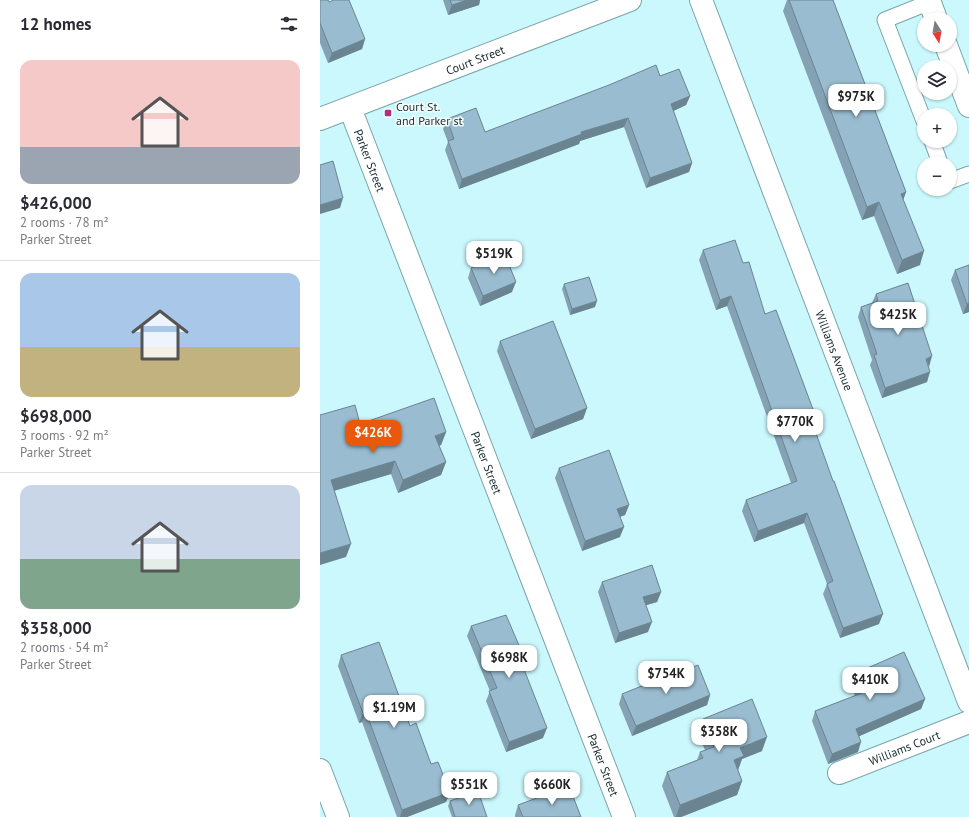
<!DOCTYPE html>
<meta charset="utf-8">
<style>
:root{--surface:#fff;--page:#f7f7f7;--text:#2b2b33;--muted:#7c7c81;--line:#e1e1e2;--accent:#ea580c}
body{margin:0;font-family:"PT Sans",sans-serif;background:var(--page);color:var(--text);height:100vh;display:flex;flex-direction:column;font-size:15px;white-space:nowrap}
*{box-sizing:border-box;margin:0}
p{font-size:13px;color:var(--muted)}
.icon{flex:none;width:22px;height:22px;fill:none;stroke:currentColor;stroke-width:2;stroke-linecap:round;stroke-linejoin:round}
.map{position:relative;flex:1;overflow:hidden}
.side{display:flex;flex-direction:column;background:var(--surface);width:320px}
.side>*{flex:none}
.needle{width:26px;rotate:169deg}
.tools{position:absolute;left:597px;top:12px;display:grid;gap:8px}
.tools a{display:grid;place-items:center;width:40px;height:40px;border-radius:50%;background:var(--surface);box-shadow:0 1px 3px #0004;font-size:20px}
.price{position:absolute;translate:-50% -34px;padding:0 9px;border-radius:8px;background:#fff;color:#222;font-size:13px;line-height:26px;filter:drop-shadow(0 1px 2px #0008)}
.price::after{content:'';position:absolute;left:50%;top:24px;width:12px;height:9px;margin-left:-6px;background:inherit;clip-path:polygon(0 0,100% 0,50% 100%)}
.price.on{background:var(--accent);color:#fff}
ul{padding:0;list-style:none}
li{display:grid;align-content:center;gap:8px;height:212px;padding:0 20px}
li+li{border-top:1px solid var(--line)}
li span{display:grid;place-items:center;height:124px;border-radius:12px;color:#555}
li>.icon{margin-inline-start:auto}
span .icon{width:72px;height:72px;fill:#fffc;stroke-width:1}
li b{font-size:17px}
h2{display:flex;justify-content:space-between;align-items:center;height:48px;padding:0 20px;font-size:17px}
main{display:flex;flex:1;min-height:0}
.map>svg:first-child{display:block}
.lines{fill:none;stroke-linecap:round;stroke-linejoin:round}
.lane-casing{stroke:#79a5a9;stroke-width:17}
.street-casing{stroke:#79a5a9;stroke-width:24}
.secondary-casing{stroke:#79a5a9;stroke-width:24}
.lane{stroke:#fff;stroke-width:15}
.street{stroke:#fff;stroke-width:22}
.secondary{stroke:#fff;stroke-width:22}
.wall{fill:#84a2b3}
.shaded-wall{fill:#6b8492}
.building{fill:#99bcd0;stroke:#6b8492}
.poi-dot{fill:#b0307d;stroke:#f5fefe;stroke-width:1.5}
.labels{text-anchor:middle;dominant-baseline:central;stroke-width:3;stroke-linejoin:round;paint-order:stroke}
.street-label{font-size:12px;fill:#182a2c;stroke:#f5fefe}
.poi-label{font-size:12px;fill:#182a2c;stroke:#f5fefe;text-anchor:start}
</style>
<main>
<section class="side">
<h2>12 homes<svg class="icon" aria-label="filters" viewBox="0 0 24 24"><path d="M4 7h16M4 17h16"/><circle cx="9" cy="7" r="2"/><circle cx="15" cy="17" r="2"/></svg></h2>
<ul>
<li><span style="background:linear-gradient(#f6c9c9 70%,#9aa5b1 0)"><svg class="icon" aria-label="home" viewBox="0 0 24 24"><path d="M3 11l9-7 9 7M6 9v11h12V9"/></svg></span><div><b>$426,000</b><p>2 rooms · 78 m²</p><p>Parker Street</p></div></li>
<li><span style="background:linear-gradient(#a9c7e8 60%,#c2b280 0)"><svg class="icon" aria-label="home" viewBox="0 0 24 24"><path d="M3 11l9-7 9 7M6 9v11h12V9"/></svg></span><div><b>$698,000</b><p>3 rooms · 92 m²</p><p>Parker Street</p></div></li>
<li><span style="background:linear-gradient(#c9d6e8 60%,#7fa58c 0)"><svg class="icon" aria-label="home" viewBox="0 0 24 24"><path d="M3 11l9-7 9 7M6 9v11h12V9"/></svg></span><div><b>$358,000</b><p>2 rooms · 54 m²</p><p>Parker Street</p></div></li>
</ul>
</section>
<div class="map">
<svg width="649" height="817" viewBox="0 0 649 817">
<rect width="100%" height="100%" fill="#caf8fd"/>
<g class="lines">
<defs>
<path id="lane" d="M604 121 565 20 610 2
M612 141 620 163
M630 181 649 174"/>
<g id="street">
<path id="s1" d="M381 0 649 702"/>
<path d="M609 0 616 19"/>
<path d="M626 45 649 106"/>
<path id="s2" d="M30 108 304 817"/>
<path d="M0 770 18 817"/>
<path id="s3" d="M519 773 649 722"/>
</g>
<g id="secondary">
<path id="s4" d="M0 119 310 0"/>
</g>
</defs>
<use href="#lane" class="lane-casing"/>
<use href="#street" class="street-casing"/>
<use href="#secondary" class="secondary-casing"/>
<use href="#lane" class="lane"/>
<use href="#street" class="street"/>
<use href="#secondary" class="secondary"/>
</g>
<path class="wall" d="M0 0 9 2 45 39 42 49 8 63 0 43Z
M123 0H160L159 5 128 15Z
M467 0H513L586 192 583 200 600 265 577 274 554 216 542 220 463 11Z
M340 76 370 96 366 105 353 111 372 163 369 172 326 188 304 127 260 141 259 144 139 189 125 150 128 142 123 129 127 119 165 132Z
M383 250 423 263 445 314 494 428 559 624 520 638 503 594 507 584 484 523 434 542 422 511 426 500 471 483 407 306 396 310 379 260Z
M649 265V312L643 314 631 280 635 270Z
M151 268 192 292 160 306 148 278Z
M244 284 275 307 250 315 242 289Z
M556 294 609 367 607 382 562 398 550 365 552 360 538 317 541 307 552 303Z
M180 341 267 408 263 419 211 439 177 351Z
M0 415 40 424 126 432 121 445 119 446 126 462 121 475 78 493 71 474 14 491 26 557Z
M239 468 309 505 305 515 300 517V537L262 551 235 478Z
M282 582 341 592 337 602 326 605 328 632 295 643 278 592Z
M151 626 202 663 223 738 186 752 166 701 170 691 147 636Z
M21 655 90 726 111 764 130 792 126 802 87 817H77L42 722 39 723 18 666Z
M534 674 605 699 601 709 539 736 538 752 508 764 492 721 495 711 535 696 530 684Z
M302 694 390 695 387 705 312 736 299 704Z
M383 719 442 751 422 759 418 770 422 781 417 795 361 817H354L342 786 347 772 377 760 380 752 385 750 378 733Z
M130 801 167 817H132L128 806Z
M198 805 261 817H195V815Z"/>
<path class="shaded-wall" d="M147 0H160L159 5 128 15 132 5Z
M45 39 42 49 8 63 12 53Z
M370 96 366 105 347 114 351 104Z
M308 118 304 127 260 141 259 144 139 189 142 179 261 132Z
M372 163 369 172 326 188 330 178Z
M586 192 581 206V194Z
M23 198 20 208 0 214V205Z
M559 202 554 216 542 220 547 207Z
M604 251 600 265 577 274 582 260Z
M196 282 192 292 160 306 163 296Z
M411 296 407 306 396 310 400 300Z
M277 301 275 307 250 315 252 309Z
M649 303V312L643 314 647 304Z
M612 356 609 367 606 359Z
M610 372 607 382 562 398 565 388Z
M267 408 263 419 211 439 215 429Z
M497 420 493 430 492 422Z
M126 432 121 445 110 449 115 436Z
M75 461 71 474 6 493 11 480Z
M126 462 121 475 78 493 83 480Z
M309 505 305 515 293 519 297 509Z
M487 513 484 523 434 542 438 531Z
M304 527 300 537 262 551 265 541Z
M31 544 26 557 0 565V553Z
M341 592 337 602 320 607 323 597Z
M563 614 559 624 520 638 523 628Z
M332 622 328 632 295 643 299 633Z
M204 657 200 667V659Z
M390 695 387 705 312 736 316 726Z
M605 699 601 709 533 739 536 729Z
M46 712 42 722 39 723 43 713Z
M227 728 223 738 186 752 189 742Z
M447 737 442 751 422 759 418 770 409 774 414 760 420 748Z
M541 742 538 752 508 764 512 754Z
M422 781 417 795 361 817H356L360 805Z
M130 792 126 802 87 817H80L82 810Z"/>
<path class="building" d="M0 0H8L9 2 14 0H29L45 39 12 53 0 23Z
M130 0H147L132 5Z
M469 0H513L586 192 581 194 604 251 582 260 559 202 547 207Z
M336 65 340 76 359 69 370 96 351 104 372 163 330 178 308 118 261 132 262 134 142 179 128 141 134 139 127 119 156 108 165 132 289 85Z
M13 161 23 198 0 205V165Z
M415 240 423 263 429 262 445 314 456 310 497 420 492 422 513 481H514L563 614 523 628 507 584 513 581 487 513 438 531 426 500 477 481 411 296 400 300 383 250Z
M185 255 196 282 163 296 151 268Z
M649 265V303L647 304 635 270Z
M269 277 277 301 252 309 244 284Z
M588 283 612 356 606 359 610 372 565 388 554 355 557 354 541 307 558 301 556 294Z
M233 321 267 408 215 429 180 341Z
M114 398 126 432 115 436 126 462 83 480 75 461 11 480 31 544 0 553V415L35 405 40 424Z
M289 450 309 505 297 509 304 527 265 541 239 468Z
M332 565 341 592 323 597 332 622 299 633 282 582Z
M186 615 204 657 200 659 227 728 189 742 169 691 177 688 151 626Z
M59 642 90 726 96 723 111 764 118 762 130 792 82 810 46 712 43 713 21 655Z
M584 652 605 699 536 729 541 742 512 754 495 711 542 693 534 674Z
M378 665 390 695 316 726 302 694 344 677 345 678Z
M432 699 447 737 420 748 424 756 414 760 422 781 360 805 347 772 383 758 380 752 394 747 383 719Z
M249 786 261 817H203L198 805Z
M158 791 167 817H135L130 801Z"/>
<rect class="poi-dot" x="64" y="109" width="8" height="8" rx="2"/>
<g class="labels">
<g class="street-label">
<text stroke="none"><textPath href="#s4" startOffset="166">Court Street</textPath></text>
<text stroke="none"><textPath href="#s2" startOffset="56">Parker Street</textPath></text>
<text stroke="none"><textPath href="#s1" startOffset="375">Williams Avenue</textPath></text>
<text stroke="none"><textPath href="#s2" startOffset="380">Parker Street</textPath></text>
<text stroke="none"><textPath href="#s3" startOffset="70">Williams Court</textPath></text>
<text stroke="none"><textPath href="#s2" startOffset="704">Parker Street</textPath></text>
</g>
<g class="poi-label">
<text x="76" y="106">Court St.<tspan x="76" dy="14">and Parker st</tspan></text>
</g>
</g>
</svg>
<div class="tools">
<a><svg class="needle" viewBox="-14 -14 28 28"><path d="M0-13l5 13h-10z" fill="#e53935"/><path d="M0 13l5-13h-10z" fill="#7c7c81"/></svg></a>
<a><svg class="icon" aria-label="layers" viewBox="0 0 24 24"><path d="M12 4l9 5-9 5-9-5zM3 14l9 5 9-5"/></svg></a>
<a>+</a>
<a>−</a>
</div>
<b class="price" style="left:536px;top:118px">$975K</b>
<b class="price" style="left:174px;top:275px">$519K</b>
<b class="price" style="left:578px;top:336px">$425K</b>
<b class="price" style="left:475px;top:443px">$770K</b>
<b class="price on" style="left:53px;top:454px">$426K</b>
<b class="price" style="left:189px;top:679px">$698K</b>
<b class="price" style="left:346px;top:695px">$754K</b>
<b class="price" style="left:550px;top:701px">$410K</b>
<b class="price" style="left:74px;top:729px">$1.19M</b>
<b class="price" style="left:399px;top:753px">$358K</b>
<b class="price" style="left:149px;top:806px">$551K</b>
<b class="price" style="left:232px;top:806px">$660K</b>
</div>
</main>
